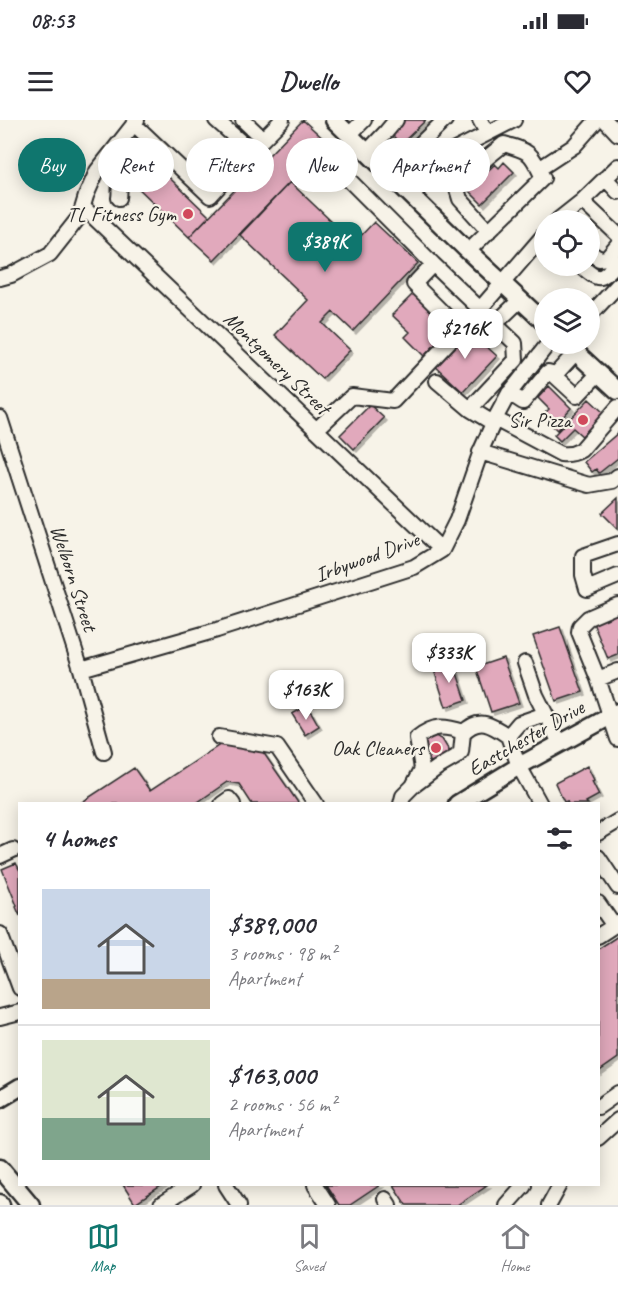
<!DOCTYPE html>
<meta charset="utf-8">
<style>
:root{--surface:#fff;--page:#f7f7f7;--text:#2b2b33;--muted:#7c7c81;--line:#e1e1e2;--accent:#0f766e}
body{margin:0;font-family:Caveat,sans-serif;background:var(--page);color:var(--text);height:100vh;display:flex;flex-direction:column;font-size:22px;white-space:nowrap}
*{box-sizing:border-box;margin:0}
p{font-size:20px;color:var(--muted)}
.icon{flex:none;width:33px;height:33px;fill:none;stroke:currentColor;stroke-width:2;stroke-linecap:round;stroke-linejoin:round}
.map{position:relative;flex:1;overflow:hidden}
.drawer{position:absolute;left:18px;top:682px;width:582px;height:384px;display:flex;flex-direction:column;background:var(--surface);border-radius:0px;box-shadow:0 3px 15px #0003}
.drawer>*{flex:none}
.guide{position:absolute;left:18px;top:18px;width:582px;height:54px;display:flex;gap:12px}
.buttons{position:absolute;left:534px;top:90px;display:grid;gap:12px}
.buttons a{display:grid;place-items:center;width:66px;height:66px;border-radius:50%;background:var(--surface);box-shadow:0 3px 15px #0003;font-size:30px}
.price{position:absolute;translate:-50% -51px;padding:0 14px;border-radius:12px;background:#fff;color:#222;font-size:20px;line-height:39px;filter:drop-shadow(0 2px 3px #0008)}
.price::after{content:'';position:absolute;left:50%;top:36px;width:18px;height:14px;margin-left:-9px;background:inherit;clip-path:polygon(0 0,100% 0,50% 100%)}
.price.on{background:var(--accent);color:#fff}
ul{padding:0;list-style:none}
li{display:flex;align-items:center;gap:18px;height:150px;padding:0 24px}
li+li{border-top:2px solid var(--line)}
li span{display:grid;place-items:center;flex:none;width:168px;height:120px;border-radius:0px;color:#555}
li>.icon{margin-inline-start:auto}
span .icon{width:72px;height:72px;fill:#fffc;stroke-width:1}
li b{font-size:26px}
h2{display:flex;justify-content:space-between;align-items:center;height:72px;padding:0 24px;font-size:26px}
.pill{padding:0 21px;border-radius:27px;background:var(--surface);box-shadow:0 3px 15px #0003;font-size:21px;line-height:54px}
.pill.on{background:var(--accent);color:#fff}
.status{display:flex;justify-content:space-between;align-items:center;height:42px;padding:0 30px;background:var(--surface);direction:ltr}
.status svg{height:16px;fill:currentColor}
header{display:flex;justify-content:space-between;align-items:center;height:78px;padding:0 24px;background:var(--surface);font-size:27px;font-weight:600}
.tab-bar{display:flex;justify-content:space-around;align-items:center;height:84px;border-top:2px solid var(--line);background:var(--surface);font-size:16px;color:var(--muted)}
.tab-bar a{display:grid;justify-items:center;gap:3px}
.tab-bar .on{color:var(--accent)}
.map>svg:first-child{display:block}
.building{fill:#e1a9bc;stroke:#2b2b2b;stroke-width:1.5;filter:url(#shadow)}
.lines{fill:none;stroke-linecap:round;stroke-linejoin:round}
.minor-casing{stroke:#2b2b2b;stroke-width:18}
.major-casing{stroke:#2b2b2b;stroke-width:21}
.minor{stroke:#f7f3e8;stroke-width:14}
.major{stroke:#f7f3e8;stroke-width:16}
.poi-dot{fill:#d1495b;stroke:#f7f3e8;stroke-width:2}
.labels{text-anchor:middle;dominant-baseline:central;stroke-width:4.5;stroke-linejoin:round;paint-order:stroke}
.poi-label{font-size:21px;fill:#2b2b2b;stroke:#f7f3e8;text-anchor:end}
.street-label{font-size:21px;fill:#2b2b2b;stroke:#f7f3e8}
</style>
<div class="status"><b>08:53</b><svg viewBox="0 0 49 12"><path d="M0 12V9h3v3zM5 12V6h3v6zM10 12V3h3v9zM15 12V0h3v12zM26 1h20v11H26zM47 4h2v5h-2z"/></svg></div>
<header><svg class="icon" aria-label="menu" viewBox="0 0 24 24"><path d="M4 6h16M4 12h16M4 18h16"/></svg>Dwello<svg class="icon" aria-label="heart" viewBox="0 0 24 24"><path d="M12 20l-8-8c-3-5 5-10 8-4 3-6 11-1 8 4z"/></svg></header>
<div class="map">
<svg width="618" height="1085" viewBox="0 0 618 1085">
<defs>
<filter id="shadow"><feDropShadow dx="3" dy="3" stdDeviation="0" flood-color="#0004"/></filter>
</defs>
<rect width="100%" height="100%" fill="#f7f3e8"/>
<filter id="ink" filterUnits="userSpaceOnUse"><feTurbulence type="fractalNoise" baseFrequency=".0167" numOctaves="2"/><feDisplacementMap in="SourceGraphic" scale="12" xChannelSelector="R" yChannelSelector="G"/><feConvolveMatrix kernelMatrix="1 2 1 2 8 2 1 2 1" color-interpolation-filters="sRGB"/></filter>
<g filter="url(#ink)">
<path class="building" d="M303 0 328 23 214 140 189 117Z
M404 0H426L401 24 391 14Z
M150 39 209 96 189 117 130 60Z
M504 42 514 52 482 84 468 70 495 44 499 48Z
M290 62 354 123 374 102 418 143 353 211 333 192 322 203 350 230 322 259 275 215 308 180 240 115Z
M414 173 451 209 424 236 405 217 410 212 392 195Z
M466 208 497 236 463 272 433 244Z
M549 266 571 288 561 299 564 302 557 310 542 296 549 289 538 278Z
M589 279 604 293 582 316 573 308 560 321 554 315Z
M370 285 384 298 354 329 340 315Z
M618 313V338L599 353 596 349 592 352 584 342Z
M618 378V409L602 393Z
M618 493V535L608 539 593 503Z
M560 507 583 572 556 581 533 516Z
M503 538 519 583 491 592 476 547Z
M453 541 466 580 446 587 433 547Z
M301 589 311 592 319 606 305 615 292 594Z
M431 614 442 619 450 632 431 644 422 619Z
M221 624 263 632 299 684H252L239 664 227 662 195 684H79L134 648 150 671Z
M587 646 594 660 592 661 599 675 586 682 588 684H568L567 681 564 682 555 663Z
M16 743 20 751V796L16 787 17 786 2 749Z
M618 816V938L598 952V829Z
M123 1065H164L135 1084Z
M326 1065H380L350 1085H339Z
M393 1065H487L457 1085H406Z"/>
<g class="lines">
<defs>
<path id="minor" d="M243 0 263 19
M480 0 487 13
M605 0 618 14
M134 4 210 76 251 31 216 0
M349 15 364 0
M251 31 282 0
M367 32 386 12 396 0
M337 48 433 144
M539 49 574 26 597 0
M389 54 445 0
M605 58 618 72
M411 76 455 30 514 0
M119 78C120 74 119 68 120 64 125 47 140 33 151 21
M582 81 618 115
M83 87 442 430
M558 100 582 81 618 46
M468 131 543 58C531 32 531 32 504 24L488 37 457 69 460 79 489 111
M590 132 599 139 607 138 618 125
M581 146C601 163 600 160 618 142
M0 158 11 155 50 134 80 96 86 76 97 51 137 0
M590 195 618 165
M460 210 414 164 433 144 480 189
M555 255 576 232
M437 261 470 289 493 303
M509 273 523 282 548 252 552 253 577 276 599 253
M470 289 516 240 515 223 495 204 520 180
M0 298 81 549 104 632
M495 299 561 334C569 335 574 334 581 330L618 287
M316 310 352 276 393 281 480 189 544 115
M480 332 589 365 612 361 618 356
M618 424 583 436V455L587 469 618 456
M525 543 536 575 560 623
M81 549 217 510 414 447 442 430 457 400 482 328 495 299 508 275 548 224
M618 551 598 559 618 619
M598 559 579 512 580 506 588 498 618 485
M464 612C445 606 434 604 417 618L422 649 413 666 437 648 456 637 461 632 463 613C479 596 492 605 508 616
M219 617 277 627 316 684
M222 684 229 679 233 684
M401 684 403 676 413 666
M540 684 519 646 508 616 519 603 545 594
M598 713 618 701
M0 736 13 730
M598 737 618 767
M598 783 614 806
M0 814 20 868
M598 816 618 803
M0 897 20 892
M598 987 618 973
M598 1018 618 1000
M226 1065 239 1085
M315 1065 328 1085
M385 1079 389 1085
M161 1085 192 1065
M506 1085 524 1065
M549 1085 560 1065"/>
<path id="major" d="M334 0 467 130 544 202
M567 224 618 271
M457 684 519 646 618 592
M0 979 20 967
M0 1048 31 1085
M0 1083 1 1085"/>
</defs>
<use href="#minor" class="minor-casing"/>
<use href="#major" class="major-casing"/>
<use href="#minor" class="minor"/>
<use href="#major" class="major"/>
</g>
</g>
<g class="poi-dot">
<circle cx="188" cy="94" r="6"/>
<circle cx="583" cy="300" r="6"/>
<circle cx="436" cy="628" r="6"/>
</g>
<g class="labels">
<g class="poi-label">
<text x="176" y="94">TL Fitness Gym</text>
<text x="571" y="300">Sir Pizza</text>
<text x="424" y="628">Oak Cleaners</text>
</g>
<g class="street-label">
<text transform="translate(277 243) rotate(44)">Montgomery Street</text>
<text transform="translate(367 437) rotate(-20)">Irbywood Drive</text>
<text transform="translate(74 458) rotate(72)">Welborn Street</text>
<text transform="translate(526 618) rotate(-30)">Eastchester Drive</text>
</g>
</g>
</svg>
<div class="buttons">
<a><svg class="icon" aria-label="locate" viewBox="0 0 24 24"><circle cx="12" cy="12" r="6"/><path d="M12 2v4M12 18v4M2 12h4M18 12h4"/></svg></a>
<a><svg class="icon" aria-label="layers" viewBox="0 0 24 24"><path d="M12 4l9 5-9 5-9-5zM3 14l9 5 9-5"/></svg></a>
</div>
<b class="price on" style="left:325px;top:153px">$389K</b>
<b class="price" style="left:465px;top:240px">$216K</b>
<b class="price" style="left:449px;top:564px">$333K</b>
<b class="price" style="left:306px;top:601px">$163K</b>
<div class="guide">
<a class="pill on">Buy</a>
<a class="pill">Rent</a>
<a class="pill">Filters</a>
<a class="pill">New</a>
<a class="pill">Apartment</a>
</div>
<section class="drawer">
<h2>4 homes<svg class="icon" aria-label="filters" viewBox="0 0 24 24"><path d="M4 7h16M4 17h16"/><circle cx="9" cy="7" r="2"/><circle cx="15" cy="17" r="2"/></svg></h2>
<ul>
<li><span style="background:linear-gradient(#c9d6e8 75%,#b9a48a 0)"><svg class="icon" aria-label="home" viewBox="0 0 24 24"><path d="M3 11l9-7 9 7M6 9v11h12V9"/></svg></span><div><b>$389,000</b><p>3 rooms · 98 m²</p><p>Apartment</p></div></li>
<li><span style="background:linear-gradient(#dfe7d0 65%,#7fa58c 0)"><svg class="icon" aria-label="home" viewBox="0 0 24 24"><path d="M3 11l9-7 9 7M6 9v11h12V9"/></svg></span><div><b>$163,000</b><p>2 rooms · 56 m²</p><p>Apartment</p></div></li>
</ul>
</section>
</div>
<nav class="tab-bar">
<a class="on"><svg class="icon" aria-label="map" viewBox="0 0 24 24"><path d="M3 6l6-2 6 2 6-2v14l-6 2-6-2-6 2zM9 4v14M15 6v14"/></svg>Map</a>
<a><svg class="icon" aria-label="saved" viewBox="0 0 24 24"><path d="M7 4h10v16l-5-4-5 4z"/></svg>Saved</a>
<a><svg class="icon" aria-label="home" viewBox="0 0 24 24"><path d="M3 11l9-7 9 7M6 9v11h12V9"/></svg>Home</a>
</nav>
